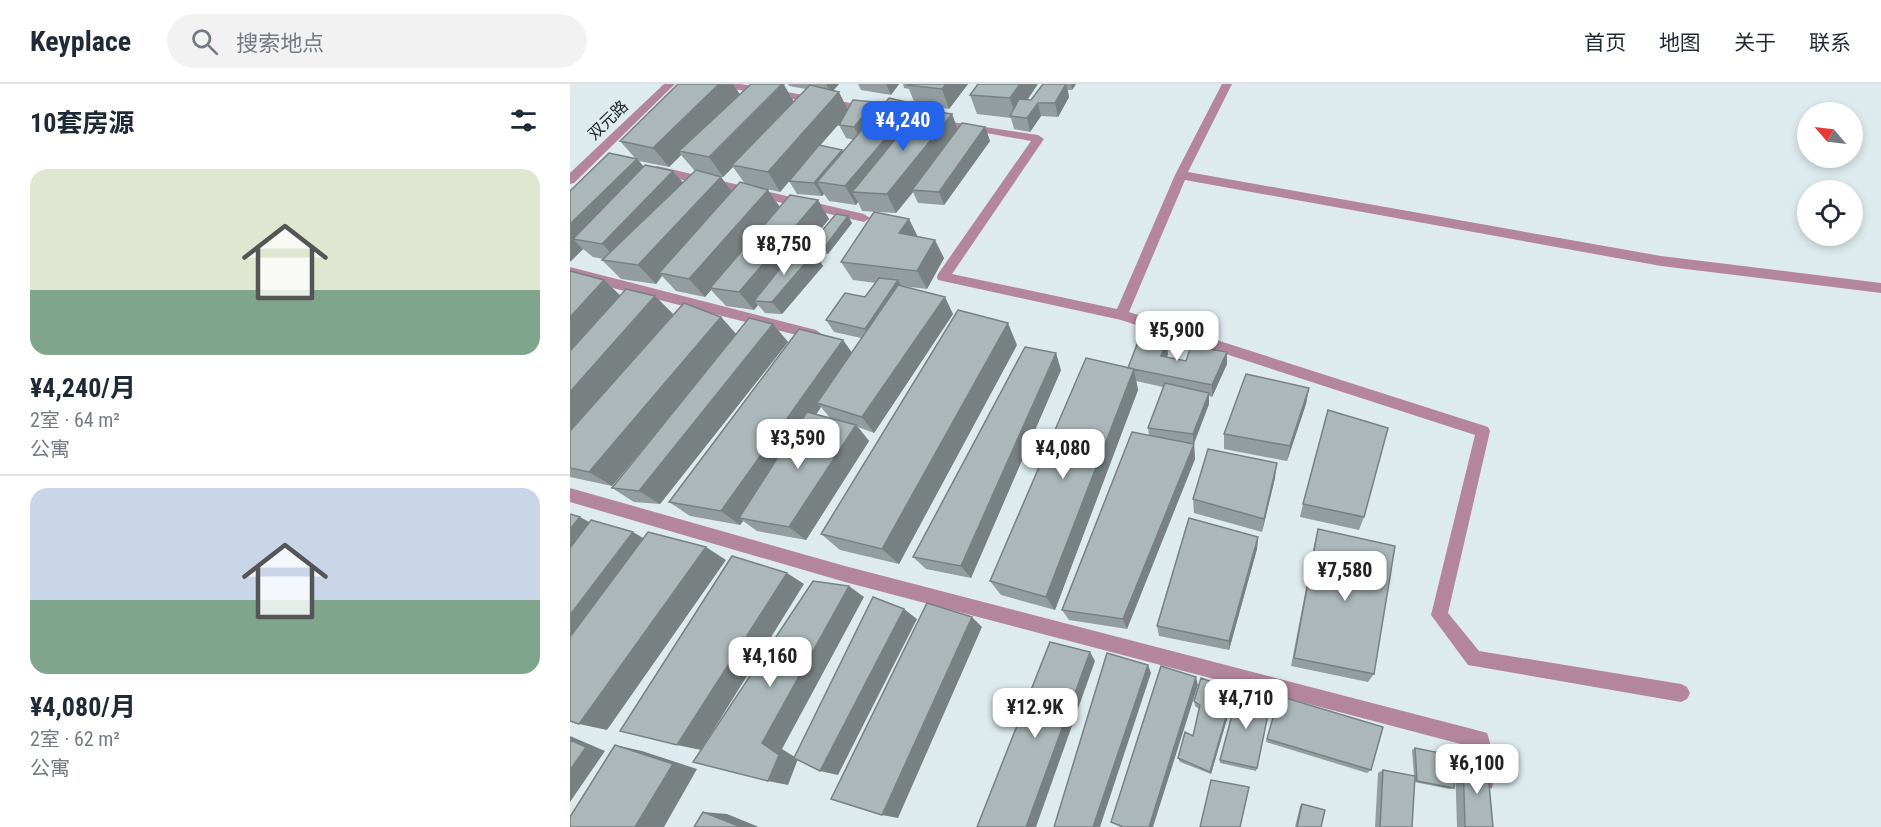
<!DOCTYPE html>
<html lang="zh">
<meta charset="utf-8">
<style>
:root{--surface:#fff;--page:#f2f2f3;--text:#1f2937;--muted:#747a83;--line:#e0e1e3;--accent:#2563eb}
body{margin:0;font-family:"Roboto Condensed","Noto Sans SC",sans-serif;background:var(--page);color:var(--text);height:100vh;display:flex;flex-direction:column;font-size:22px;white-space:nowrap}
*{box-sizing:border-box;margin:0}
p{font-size:20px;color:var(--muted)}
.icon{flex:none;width:33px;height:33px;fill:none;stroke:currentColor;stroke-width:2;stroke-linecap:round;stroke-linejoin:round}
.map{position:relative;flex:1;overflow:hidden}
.drawer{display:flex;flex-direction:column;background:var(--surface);width:570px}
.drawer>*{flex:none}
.needle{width:39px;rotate:298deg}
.buttons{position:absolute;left:1227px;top:18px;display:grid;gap:12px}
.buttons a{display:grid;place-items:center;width:66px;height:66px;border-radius:50%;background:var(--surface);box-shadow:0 3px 9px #0003;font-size:30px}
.price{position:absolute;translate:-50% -51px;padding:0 14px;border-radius:12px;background:#fff;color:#222;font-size:20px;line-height:39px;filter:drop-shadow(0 2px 3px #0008)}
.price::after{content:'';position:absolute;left:50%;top:36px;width:18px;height:14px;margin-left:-9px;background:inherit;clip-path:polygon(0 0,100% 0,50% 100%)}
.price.active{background:var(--accent);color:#fff}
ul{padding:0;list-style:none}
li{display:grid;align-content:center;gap:12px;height:318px;padding:0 30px}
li+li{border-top:2px solid var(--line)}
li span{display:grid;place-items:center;height:186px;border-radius:18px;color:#555}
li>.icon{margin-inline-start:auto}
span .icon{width:108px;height:108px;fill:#fffc;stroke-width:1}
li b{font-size:26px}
h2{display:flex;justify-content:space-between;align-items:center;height:72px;padding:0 30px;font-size:26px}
header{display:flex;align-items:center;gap:36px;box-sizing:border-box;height:84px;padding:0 30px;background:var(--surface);border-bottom:2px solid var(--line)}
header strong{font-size:28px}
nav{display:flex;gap:33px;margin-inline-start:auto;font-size:21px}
.search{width:420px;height:54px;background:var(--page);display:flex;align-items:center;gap:15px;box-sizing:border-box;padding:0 21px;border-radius:33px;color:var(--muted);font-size:22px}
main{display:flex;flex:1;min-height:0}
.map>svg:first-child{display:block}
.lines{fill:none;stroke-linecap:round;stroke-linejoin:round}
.minor{fill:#b4869d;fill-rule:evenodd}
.tertiary{fill:#b4869d;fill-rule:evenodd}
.wall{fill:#939d9f;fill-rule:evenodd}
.shaded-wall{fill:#788082}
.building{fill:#abb7b9;stroke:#788082;stroke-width:1.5}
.labels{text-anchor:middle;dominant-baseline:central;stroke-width:6;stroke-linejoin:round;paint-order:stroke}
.far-street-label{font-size:16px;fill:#212627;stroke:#deebee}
</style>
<header>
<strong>Keyplace</strong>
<div class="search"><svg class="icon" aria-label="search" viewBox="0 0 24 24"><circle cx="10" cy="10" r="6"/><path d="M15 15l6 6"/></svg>搜索地点</div>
<nav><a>首页</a><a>地图</a><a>关于</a><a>联系</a></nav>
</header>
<main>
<section class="drawer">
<h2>10套房源<svg class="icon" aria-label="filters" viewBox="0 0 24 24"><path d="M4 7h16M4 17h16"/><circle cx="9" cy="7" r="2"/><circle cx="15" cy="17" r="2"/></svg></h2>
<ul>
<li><span style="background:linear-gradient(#dfe7d0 65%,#7fa58c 0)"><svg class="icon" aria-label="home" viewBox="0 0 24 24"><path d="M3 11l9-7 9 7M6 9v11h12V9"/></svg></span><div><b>¥4,240/月</b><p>2室 · 64 m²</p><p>公寓</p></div></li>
<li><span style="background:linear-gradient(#c9d6e8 60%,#7fa58c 0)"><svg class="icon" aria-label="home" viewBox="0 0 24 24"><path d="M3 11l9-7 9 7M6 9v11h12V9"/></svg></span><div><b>¥4,080/月</b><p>2室 · 62 m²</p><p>公寓</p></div></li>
</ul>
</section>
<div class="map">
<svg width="1311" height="743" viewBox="0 0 1311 743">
<rect width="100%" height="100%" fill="#deebee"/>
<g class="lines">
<path class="minor" d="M147 0H171L298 22 303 25 298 28 152 3Z
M652 0H662L618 88 1091 172 1311 199V209L1091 182 615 96 559 228 918 343 920 347 878 529 909 567 1111 600 1117 603 1120 609 1117 615 1111 618 898 581 861 531 905 351 551 236 368 196 367 193 368 190 461 57 366 40 361 37 362 35 468 51 474 55 382 190 547 225 605 91Z
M87 82 294 130 300 134 294 138 83 89 81 86Z
M0 183 246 246 253 251 246 256 0 193Z
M0 404 275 482 910 647 917 649C922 663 927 690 922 704L915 706 908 704 902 663 275 498 0 418Z"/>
<path class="tertiary" d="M94 0H105L4 99 0 100V89Z"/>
</g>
<path class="wall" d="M108 0H163L170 10 181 0H215L214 1 224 18 236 5 219 2 218 0H269L263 7 278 25 309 27H348L382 30 387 44 415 43 420 57 374 121 348 119 343 108 326 129 292 127 288 118 286 121 259 117 254 110 252 112 227 110 219 97 210 108 187 103 198 106 210 123 248 116 259 135 232 168 244 169 253 182 212 230 195 229 188 221 184 226 156 222 141 206 135 213 106 207 92 192 86 200 51 195 32 176 33 175 23 173 13 165 0 178V107L65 74 50 57ZM270 39 269 41 276 54 284 56 273 68 272 66 250 61ZM111 71 125 87 113 98 103 87 74 83 69 77 99 83ZM163 83 175 100 161 107 151 93 142 91 153 93Z
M288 0H329L321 11 291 6Z
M333 0H398L379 25 345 20 339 5 334 4Z
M473 0H506L502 6H498L499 13 488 33 471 32 460 48 444 45 441 34 407 30 400 11 461 16Z
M278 132 282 139 258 170 244 168 240 161Z
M339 135 348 153 374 174 357 205 332 202 383 230 304 349 288 343 299 357 236 456 187 447 173 437 170 441 120 432 99 418 273 256 282 269 291 254 264 248 256 236 295 213 306 199 283 196 271 178ZM251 323 261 335 246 331Z
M0 187 34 196 50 212H85L103 230 56 285 151 233 166 250 203 240 218 258 90 420 64 418 42 404 86 349 42 402 0 393Z
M596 258 598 270 597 273 616 277 657 268V280L642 313 639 312V320L624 360 625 375 557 545 499 536 492 526 579 351 578 344 593 303 566 297 568 306 485 526 431 511 420 497 558 284Z
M447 261 329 480 270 466 251 450Z
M491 286 401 494 356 485 343 473Z
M739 304 736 320 717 377 654 365V350Z
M705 394 692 448 624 429 623 415Z
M733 420 794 433 789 446 730 433Z
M748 445 804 590 798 598 721 582 745 457Z
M688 453 687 465 659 566 589 552 587 542Z
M664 606V611L641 690 610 678 608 674 623 652 629 625 625 622 624 617Z
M709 612 801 686 797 689 696 658Z
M845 664 884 704 880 705 844 698 842 743H805L808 689 813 686 844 692 842 666Z
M650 676 687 684 686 687 650 679Z
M893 676 923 743H887L885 679Z
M732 720 751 743H725L730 722Z"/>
<path class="shaded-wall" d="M149 0H163L170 11 109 67 111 71 99 83 83 64Z
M212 0H215L214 1 224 18 162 81 163 83 153 93 139 73Z
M256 0H269L261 9Z
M316 0H329L321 11Z
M376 0H398L379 25 372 5Z
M450 0H468L446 33 445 32 440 14Z
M496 0 499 13 488 33 485 19Z
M501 0H506L502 6Z
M269 8 279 28 210 108 198 88Z
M305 18 311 32 291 57 284 43Z
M468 19 471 32 460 48 457 34Z
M345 20 353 39 282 108 288 118 286 121 275 102Z
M382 30 389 49 342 106 343 108 326 129 317 110Z
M415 43 420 57 374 121 369 108Z
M272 66 279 80 247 98 254 110 252 112 244 99Z
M67 75 83 94 3 155 13 165 0 178V140Z
M103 87 119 106 50 178 32 160Z
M151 93 165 112 89 189 92 192 86 200 68 181Z
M198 106 211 125 140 204 141 206 135 213 119 195Z
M248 116 259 135 191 217H184L188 221 184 226 169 208Z
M278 132 282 139 258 170 254 164Z
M339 135 348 154 329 149Z
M365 156 374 174 357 205 347 187Z
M244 169 253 182 212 230 202 218Z
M34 196 53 214 0 273V233Z
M328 196 335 209 303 257 295 245Z
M85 212 103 230 0 350V308Z
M375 213 383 230 304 349 292 333Z
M151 233 167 251 42 402 19 388Z
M438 239 447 261 329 480 312 465Z
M203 240 218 258 90 420 69 407Z
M273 256 285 273 247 319 251 323 174 435 169 434 173 437 170 441 151 427Z
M596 258 598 270 593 284 591 272Z
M657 268V280L642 313V301Z
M486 269 491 286 401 494 391 482Z
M564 285 568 306 485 526 476 513Z
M739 304 736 320 717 377 720 362Z
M639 309V320L623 361V350Z
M286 341 299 357 236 456 219 443Z
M624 360 625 375 557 545 553 535Z
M707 379 705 394 692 448 694 435Z
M10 433 34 446 0 490V445Z
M63 448 85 461 0 577V531Z
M688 453 687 465 659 566V557Z
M136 463 156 476 37 646 9 640Z
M217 489 234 500 131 666 107 661Z
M279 502 294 513 212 665 228 675 218 701 198 697 192 659Z
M334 525 347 535 268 691 250 687Z
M402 533 412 543 328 734 312 731Z
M520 568 525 577 466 743H456Z
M578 581 581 589 530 743H523Z
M626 593 628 601 583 743H579Z
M664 606V611L641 690 640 688Z
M0 652 35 667 0 718Z
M45 661 72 667 127 685 94 743H65Z
M133 728 157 730 189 743H171Z"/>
<path class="building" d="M108 0H149L83 64 50 57Z
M181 0H212L139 73 109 67Z
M338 0H376L372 5 337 1Z
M408 0H450L440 14 400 11Z
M473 0H496L485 19H468L457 34 440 32 449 15 461 16Z
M240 1 269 8 198 88 162 81Z
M319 14 345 20 275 102 247 98Z
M283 16 305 18 284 43 269 41Z
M350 25 382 30 317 110 282 108Z
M392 39 415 43 369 108 342 106Z
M249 61 272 66 244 99 219 97Z
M39 69 67 75 0 140V107Z
M75 81 103 87 32 160 3 155Z
M126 86 151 93 68 181 32 176Z
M170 98 198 106 119 195 89 189Z
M220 111 248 116 169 208 140 204Z
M304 128 339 135 329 149 365 156 347 187 271 178Z
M266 130 278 132 254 164 240 161Z
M224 167 244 169 202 218 184 217Z
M0 187 34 196 0 233Z
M309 194 328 196 295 245 256 236 275 209 295 213Z
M328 201 375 213 292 333 247 319Z
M56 205 85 212 0 308V267Z
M114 219 151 233 19 388 0 384V347Z
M388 226 438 239 312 465 251 450Z
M179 234 203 240 69 407 42 404Z
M229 245 273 256 151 427 99 418Z
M571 250 596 258 591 272 616 277 621 262 657 268 642 301 558 284Z
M455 263 486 269 391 482 343 473Z
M516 274 564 285 476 513 420 497Z
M676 290 739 304 720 362 654 350Z
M595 299 639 309 623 350 578 344Z
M758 326 818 344 794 433 733 420Z
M237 328 286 341 219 443 169 434Z
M562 348 624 360 553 535 492 526Z
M638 365 707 379 694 435 623 415Z
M0 430 10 433 0 445Z
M619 434 688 453 659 557 587 542Z
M21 436 63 448 0 531V464Z
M748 445 825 462 804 590 724 574Z
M78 448 136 463 9 640 0 637V553Z
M162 472 217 489 107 661 50 647Z
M243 497 279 502 192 659 209 671 198 697 123 678Z
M303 513 334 525 250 687 224 674Z
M357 519 402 533 312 731 261 715Z
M480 558 520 568 456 743H407Z
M537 569 578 581 523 743H484Z
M591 582 626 593 579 743H553L541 738Z
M631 594 664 606 640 688 608 674 615 648 623 652 630 621 624 617Z
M669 605 701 616 687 684 650 676Z
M709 612 813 643 801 686 697 655Z
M0 656 16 663 0 686Z
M45 661 103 680 65 743H0V733Z
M845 664 885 672 884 704 847 697Z
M893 676 917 678 923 743H895Z
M813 686 845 692 842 743H810Z
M641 696 679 703 670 743H630Z
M732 720 755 726 751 743H727Z
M133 728 171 743H124Z"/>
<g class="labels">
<g class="far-street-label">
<text transform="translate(38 36) rotate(-44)">双元路</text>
</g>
</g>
</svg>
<div class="buttons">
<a><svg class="needle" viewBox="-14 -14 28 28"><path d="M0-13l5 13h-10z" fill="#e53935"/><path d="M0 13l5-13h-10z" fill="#747a83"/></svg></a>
<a><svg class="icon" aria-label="locate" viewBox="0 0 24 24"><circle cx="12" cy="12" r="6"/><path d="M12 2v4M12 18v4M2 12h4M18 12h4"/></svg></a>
</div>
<b class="price active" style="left:333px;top:68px">¥4,240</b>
<b class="price" style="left:214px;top:192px">¥8,750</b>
<b class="price" style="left:607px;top:278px">¥5,900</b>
<b class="price" style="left:228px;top:386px">¥3,590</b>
<b class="price" style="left:493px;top:396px">¥4,080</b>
<b class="price" style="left:775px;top:518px">¥7,580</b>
<b class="price" style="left:200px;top:604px">¥4,160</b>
<b class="price" style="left:676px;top:646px">¥4,710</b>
<b class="price" style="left:465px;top:655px">¥12.9K</b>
<b class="price" style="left:907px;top:711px">¥6,100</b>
</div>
</main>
